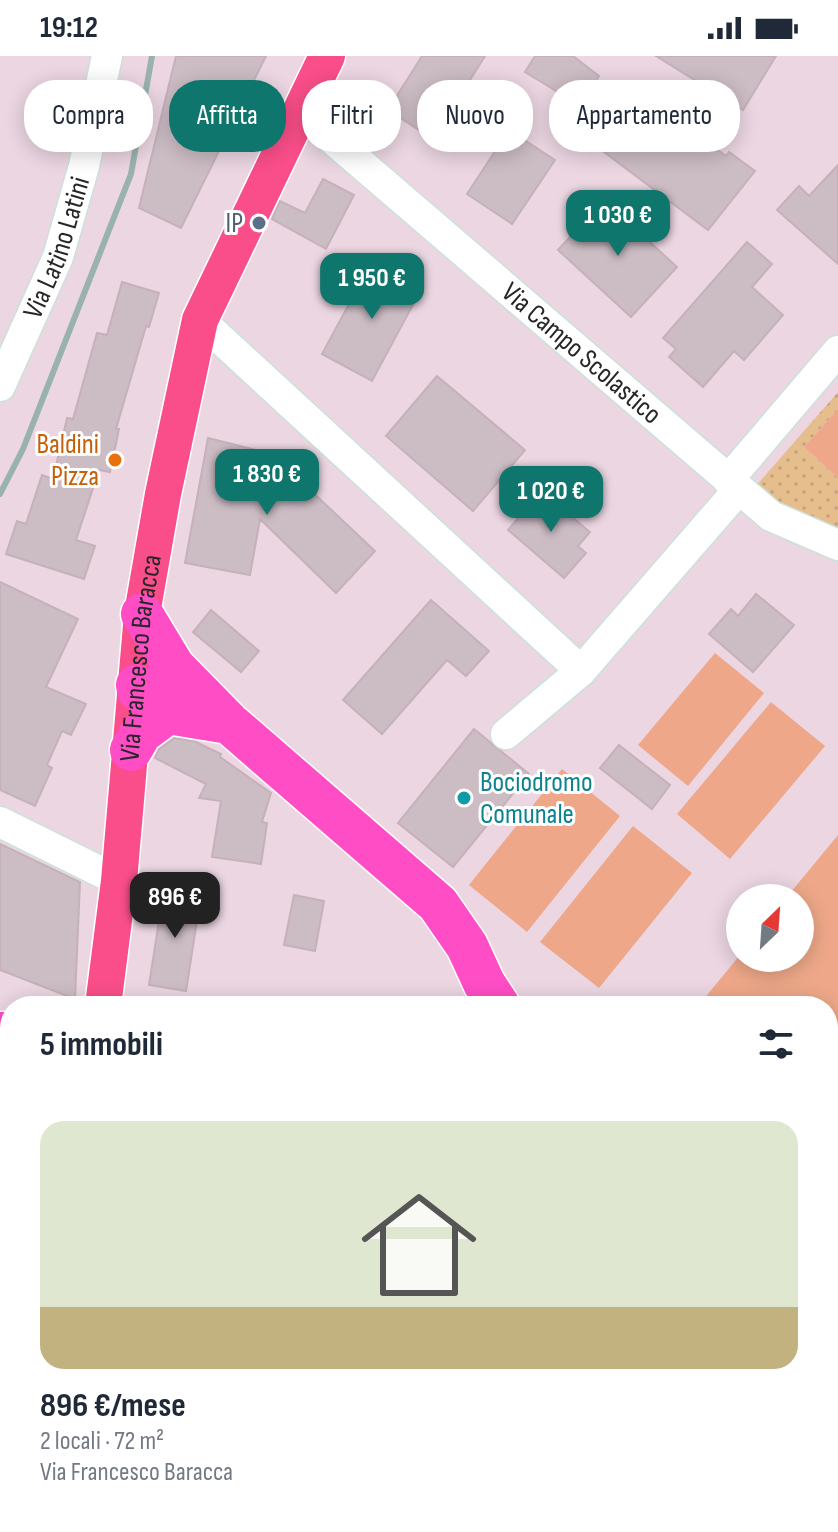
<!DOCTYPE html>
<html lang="it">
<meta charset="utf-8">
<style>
:root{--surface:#fff;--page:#f6f6f7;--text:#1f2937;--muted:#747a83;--accent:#0f766e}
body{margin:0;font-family:"Sofia Sans Condensed",sans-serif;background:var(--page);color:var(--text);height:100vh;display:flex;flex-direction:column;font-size:30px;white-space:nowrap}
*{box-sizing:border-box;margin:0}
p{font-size:26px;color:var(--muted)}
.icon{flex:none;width:44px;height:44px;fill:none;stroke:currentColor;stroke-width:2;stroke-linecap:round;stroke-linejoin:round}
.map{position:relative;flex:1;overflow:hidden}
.drawer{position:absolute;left:0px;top:940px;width:838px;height:536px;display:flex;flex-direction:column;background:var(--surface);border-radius:32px 32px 0 0;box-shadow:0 4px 20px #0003}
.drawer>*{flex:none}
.banner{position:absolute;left:24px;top:24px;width:790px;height:72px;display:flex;gap:16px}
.needle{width:52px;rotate:25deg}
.controls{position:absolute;left:726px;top:828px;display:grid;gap:16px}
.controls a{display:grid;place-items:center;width:88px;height:88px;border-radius:50%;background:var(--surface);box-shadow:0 4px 20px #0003;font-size:40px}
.price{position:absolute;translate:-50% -68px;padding:0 18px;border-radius:16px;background:var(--accent);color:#fff;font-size:26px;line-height:52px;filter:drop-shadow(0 2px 4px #0008)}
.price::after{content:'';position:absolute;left:50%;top:48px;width:24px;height:18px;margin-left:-12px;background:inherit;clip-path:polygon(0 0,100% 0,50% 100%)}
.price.selected{background:#222;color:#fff}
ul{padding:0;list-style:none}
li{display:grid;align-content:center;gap:16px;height:424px;padding:0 40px}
li span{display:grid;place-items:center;height:248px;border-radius:24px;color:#555}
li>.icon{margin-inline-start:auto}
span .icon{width:144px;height:144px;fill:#fffc;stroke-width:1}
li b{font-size:34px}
h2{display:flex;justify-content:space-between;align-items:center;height:96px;padding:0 40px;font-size:34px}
.tag{padding:0 28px;border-radius:32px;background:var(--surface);box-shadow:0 4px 20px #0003;font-size:28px;line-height:72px}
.tag.selected{background:var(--accent);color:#fff}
.status{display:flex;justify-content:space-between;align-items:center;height:56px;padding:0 40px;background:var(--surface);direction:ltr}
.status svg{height:22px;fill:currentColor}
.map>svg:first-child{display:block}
.grass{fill:url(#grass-dots)}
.pitch{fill:#eea889}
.building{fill:#ccbcc4;stroke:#c6b1ba;stroke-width:2}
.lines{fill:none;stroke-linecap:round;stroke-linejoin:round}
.minor-casing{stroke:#cce1db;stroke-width:33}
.major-casing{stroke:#fff;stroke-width:39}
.highway-casing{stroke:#fff;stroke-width:45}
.minor{stroke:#fff;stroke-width:30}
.major{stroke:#f94e89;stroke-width:36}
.highway{stroke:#ff4dc6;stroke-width:42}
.rail{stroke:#99b3ac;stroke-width:6}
.service-dot{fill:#5c6f8a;stroke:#fff;stroke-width:3}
.food-dot{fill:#e8710a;stroke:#fff;stroke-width:3}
.culture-dot{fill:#0f9aa8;stroke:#fff;stroke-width:3}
.labels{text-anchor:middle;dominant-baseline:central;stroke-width:6;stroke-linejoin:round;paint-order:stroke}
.service-label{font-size:28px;fill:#4e5e75;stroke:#fff;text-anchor:end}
.street-label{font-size:28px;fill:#272727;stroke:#fff}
.food-label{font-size:28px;fill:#c56008;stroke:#fff;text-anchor:end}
.culture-label{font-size:28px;fill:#0d838f;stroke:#fff;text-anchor:start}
</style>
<div class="status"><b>19:12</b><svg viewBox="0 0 49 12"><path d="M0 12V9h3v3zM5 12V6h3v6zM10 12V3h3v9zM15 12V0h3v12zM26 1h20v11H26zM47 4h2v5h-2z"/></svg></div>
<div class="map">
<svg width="838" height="1476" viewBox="0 0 838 1476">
<defs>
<pattern id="grass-dots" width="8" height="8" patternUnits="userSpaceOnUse" patternTransform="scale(2)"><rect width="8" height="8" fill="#e6be8e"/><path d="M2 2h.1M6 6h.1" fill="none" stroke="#c5a37a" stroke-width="1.8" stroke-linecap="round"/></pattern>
</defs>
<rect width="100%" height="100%" fill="#ebd6e2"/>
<path class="grass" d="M838 336V353L804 391 838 422V473L814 467 755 431Z
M828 1173 838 1181V1211L828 1205Z"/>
<path class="pitch" d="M838 353V422L804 391Z
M715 597 764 637 688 730 638 689Z
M771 646 825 690 730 803 677 758Z
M562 713 620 760 527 876 469 829Z
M633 770 692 817 599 932 540 886Z
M838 779V1181L828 1173V950H698L740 899V902H800V842H786Z"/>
<path class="building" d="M176 0H266L181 172 139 152Z
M422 0H485L433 83 388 54Z
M535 0H573L599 20 581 50 525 16Z
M656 0H776L743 54Z
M635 47 656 63 659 59 682 77 687 71 726 100 729 96 755 115 708 174 604 96 623 71 619 68Z
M509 74 555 104 512 168 467 138Z
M838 109V208L777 154 799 130 809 140Z
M323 123 354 139 326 193 272 163 280 145 305 157Z
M604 144 677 211 631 261 558 194Z
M747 186 772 208 752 231 783 259 744 304 734 295 703 331 669 301 676 293 663 282Z
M372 205 422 232 372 325 322 298Z
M122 226 159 237 149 271 146 270 116 373H119L110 416 99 414 76 484 95 490 84 523 6 498 17 465 26 468 42 419 53 423 67 362 73 363 97 277 107 279Z
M437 320 525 394 473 455 386 380Z
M208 382 272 398 375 495 336 537 260 463 250 519 185 507Z
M541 435 590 476 578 490 586 497 564 522 508 474Z
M0 526 78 563 46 631 86 648 71 679 62 675 47 709 52 712 35 750 0 734Z
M756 538 794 569 753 616 709 578 731 553 738 560Z
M431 544 489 595 466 620 447 604 382 678 343 644Z
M211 554 259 595 241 616 193 576Z
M474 673 529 718 453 811 398 767Z
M174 682 196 686 221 698 220 701 271 737 262 766 267 767 261 808 212 801 221 745 199 742 206 728 155 702 159 693Z
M619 689 670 729 652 753 600 712Z
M0 788 80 826 75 943 0 914Z
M164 833 201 839 186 935 149 929Z
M294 839 324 845 315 895 284 889Z"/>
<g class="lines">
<defs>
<g id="minor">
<path id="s1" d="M301 56 771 460 838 489"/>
<path d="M200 264 581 615 739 433"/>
<path id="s2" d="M0 330 58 201 84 110 107 0"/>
<path d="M728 424 838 295"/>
<path d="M506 678 581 615"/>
<path d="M0 766 119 825"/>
</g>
<g id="major">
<path id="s3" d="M103 950 119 825 142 558 163 438 200 264 327 0"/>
<path d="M13 1476 14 1466"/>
</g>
<path id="highway" d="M142 558 174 611 229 667 438 848 467 890 484 927 499 950
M137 629 138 634 168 657
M131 694 141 677 168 657 229 667
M0 977H10
M0 1006 10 1007
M828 1230 838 1236
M0 1317 10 1305
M0 1376 10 1381"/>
</defs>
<use href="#minor" class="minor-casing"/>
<use href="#major" class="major-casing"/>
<use href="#highway" class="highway-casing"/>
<use href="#minor" class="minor"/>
<use href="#major" class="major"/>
<use href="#highway" class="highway"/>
<path class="rail" d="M0 438 23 393 131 118 152 0"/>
</g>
<circle class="service-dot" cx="259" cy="167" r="8"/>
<circle class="food-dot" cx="115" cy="404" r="8"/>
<circle class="culture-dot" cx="464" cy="742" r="8"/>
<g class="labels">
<g class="service-label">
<text x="243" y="167">IP</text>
</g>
<g class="street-label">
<text stroke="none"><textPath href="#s2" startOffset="150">Via Latino Latini</textPath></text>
<text stroke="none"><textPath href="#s1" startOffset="370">Via Campo Scolastico</textPath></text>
<text stroke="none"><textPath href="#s3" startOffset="350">Via Francesco Baracca</textPath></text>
</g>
<g class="food-label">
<text x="99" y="388">Baldini<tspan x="99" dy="32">Pizza</tspan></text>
</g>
<g class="culture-label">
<text x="480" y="726">Bociodromo<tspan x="480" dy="32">Comunale</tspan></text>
</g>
</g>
</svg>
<div class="controls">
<a><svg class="needle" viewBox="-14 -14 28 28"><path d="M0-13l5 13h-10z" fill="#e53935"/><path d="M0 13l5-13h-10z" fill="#747a83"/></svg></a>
</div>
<b class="price" style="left:618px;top:202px">1 030 €</b>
<b class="price" style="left:372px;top:265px">1 950 €</b>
<b class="price" style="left:267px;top:461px">1 830 €</b>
<b class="price" style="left:551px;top:478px">1 020 €</b>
<b class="price selected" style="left:175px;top:884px">896 €</b>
<div class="banner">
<a class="tag">Compra</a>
<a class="tag selected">Affitta</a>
<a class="tag">Filtri</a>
<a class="tag">Nuovo</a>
<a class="tag">Appartamento</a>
</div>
<section class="drawer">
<h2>5 immobili<svg class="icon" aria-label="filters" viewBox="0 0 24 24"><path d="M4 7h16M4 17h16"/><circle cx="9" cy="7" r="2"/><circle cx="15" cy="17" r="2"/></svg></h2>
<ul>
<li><span style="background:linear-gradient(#dfe7d0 75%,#c2b280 0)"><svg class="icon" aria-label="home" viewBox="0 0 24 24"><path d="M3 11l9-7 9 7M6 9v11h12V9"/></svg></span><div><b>896 €/mese</b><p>2 locali · 72 m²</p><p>Via Francesco Baracca</p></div></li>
</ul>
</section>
</div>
